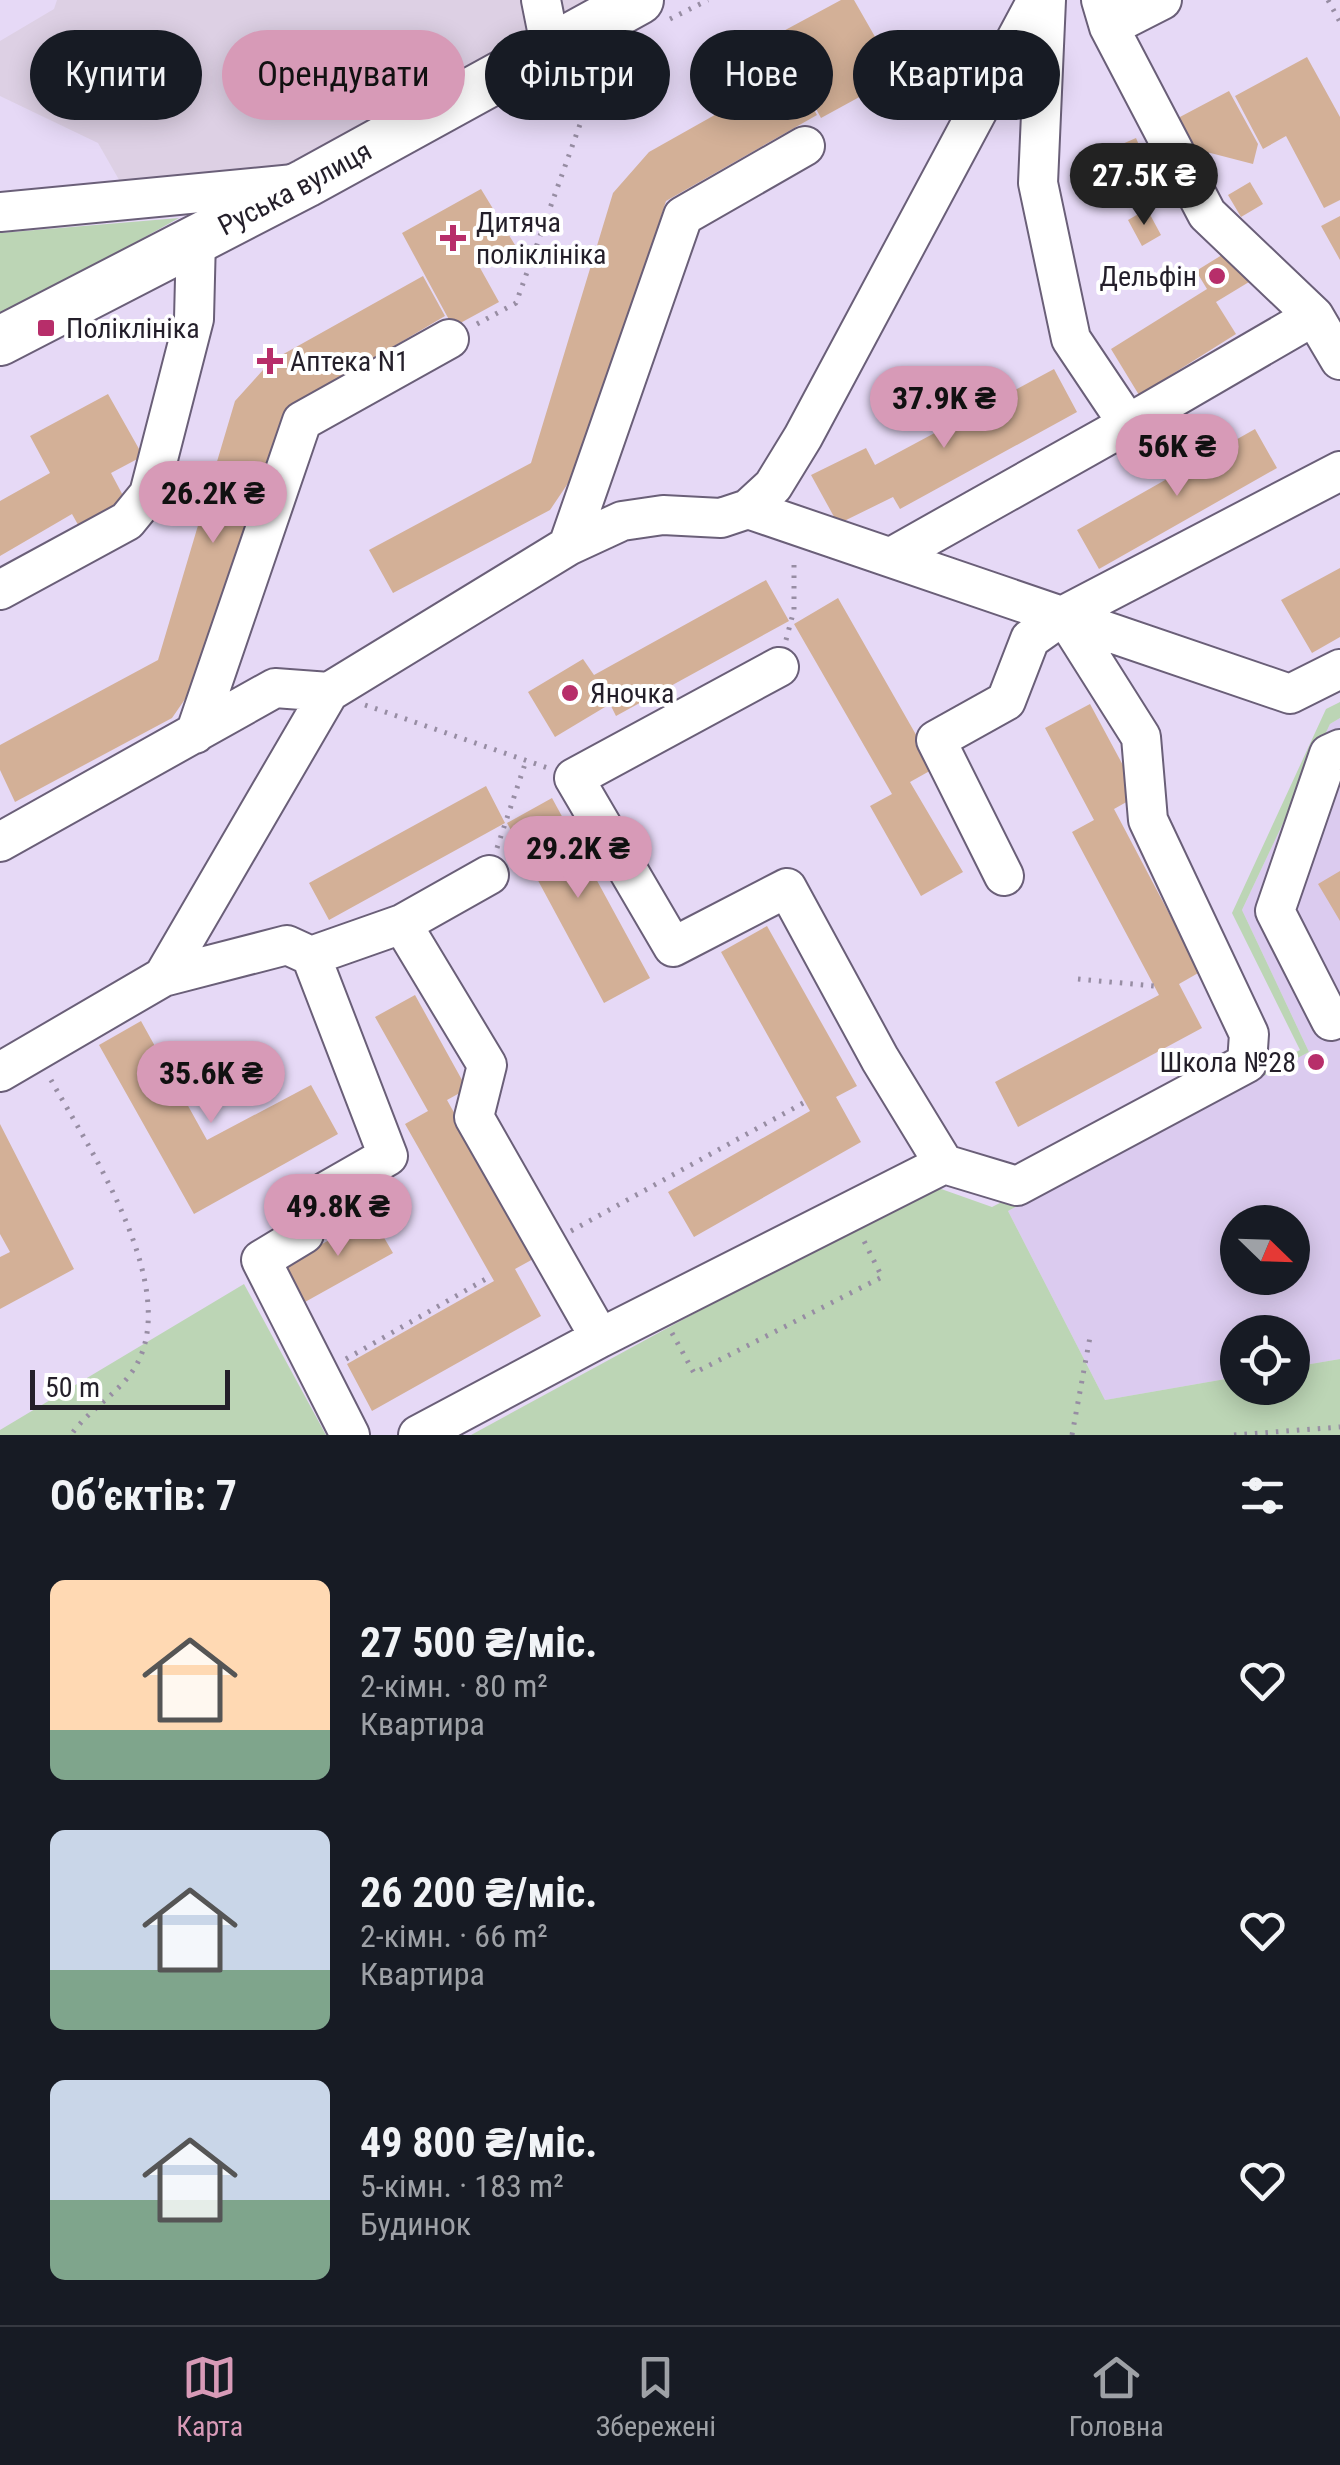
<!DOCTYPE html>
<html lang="uk">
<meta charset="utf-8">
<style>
:root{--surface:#171b24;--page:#20242c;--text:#f1f3f6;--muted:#9ea1a6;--line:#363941;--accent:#d79ab7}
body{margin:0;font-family:"Roboto Condensed",sans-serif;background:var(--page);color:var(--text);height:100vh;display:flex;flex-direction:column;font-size:38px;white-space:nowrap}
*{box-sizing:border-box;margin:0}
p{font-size:32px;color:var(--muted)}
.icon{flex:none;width:55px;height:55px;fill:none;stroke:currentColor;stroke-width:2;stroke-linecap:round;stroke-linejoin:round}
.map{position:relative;height:1435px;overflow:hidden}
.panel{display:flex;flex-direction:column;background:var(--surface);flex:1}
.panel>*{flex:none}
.guide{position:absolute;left:30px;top:30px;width:1280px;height:90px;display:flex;gap:20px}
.needle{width:65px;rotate:113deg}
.fabs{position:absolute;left:1220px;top:1205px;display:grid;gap:20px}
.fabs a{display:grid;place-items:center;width:90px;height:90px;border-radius:50%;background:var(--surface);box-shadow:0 5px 25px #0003;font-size:50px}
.scale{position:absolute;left:30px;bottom:25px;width:200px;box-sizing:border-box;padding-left:10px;border:5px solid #241f2a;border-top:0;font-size:28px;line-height:35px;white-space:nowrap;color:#241f2a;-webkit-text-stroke:8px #fff;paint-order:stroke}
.price{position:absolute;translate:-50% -85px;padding:0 22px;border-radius:35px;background:var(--accent);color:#111;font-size:32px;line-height:65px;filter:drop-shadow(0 2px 5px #0008)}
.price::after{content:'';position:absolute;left:50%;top:60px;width:30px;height:22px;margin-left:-15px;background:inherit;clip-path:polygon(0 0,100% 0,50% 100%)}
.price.on{background:#222;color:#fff}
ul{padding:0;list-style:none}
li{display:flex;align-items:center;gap:30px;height:250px;padding:0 50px}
li span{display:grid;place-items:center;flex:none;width:280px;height:200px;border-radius:15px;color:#555}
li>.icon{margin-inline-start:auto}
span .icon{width:120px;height:120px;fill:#fffc;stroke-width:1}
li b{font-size:42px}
h2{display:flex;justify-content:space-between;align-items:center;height:120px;padding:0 50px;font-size:42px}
.tag{padding:0 35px;border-radius:45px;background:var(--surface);box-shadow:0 5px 25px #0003;font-size:35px;line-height:90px}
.tag.on{background:var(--accent);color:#111}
.tabs{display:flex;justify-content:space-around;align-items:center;height:140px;border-top:2px solid var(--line);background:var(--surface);font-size:28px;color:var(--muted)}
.tabs a{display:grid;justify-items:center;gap:5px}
.tabs .on{color:var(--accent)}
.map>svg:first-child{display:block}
.commercial{fill:#ddd0e4}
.built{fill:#dbcbef;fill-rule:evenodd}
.green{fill:#bcd5b5}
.building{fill:#d3b097}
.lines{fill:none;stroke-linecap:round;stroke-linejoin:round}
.minor-casing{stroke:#6a5f78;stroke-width:42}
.major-casing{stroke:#6a5f78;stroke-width:52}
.path{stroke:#978da3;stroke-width:5;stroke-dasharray:2.5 8;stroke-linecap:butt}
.minor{stroke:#fff;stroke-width:38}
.major{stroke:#fff;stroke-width:48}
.poi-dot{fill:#b72e6a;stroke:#fff;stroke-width:4}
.labels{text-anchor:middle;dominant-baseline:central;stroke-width:8;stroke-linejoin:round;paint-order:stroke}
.street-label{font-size:28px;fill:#241f2a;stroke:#fff}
.poi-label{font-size:28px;fill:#241f2a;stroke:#fff;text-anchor:start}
</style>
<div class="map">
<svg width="1340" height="1435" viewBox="0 0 1340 1435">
<rect width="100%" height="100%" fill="#e6d9f6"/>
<path class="commercial" d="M57 0H655L311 188 134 206 98 143 0 96V41L54 9Z"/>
<path class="built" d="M1340 718V1359L1293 1367 1292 1332H1238L1237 1377 1105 1400 1008 1211 1309 1052 1242 910 1330 724ZM1238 1222H1292V1278H1238Z"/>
<path class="green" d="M179 218 0 318V233Z
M1340 702V718L1330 724 1242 910 1309 1052 1008 1211 1105 1400 1237 1377 1238 1388H1292L1293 1367 1340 1359V1435H471L930 1185 992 1207 1300 1050 1232 913 1326 709Z
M244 1284 326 1435H0V1430Z"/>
<path class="building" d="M841 0H854L886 56 897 50 907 71 821 118 776 35Z
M1307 57 1340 117V200L1324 208 1286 136 1263 149 1235 96Z
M793 71 817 115 666 201 581 464 550 510 393 593 369 550 531 463 613 193 649 152Z
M1229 91 1258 144 1253 164 1195 149 1178 118Z
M1136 138 1145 159 1106 176 1097 155Z
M1250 182 1263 204 1241 217 1228 195Z
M481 189 515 245 479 266 499 302 453 327 402 233Z
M1147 209 1161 235 1142 246 1128 220Z
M1340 216V260L1321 226Z
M1230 250 1249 282 1216 302 1236 334 1139 395 1111 349 1207 289 1196 271Z
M423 276 445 316 288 409 203 673 172 718 15 802 0 770V745L158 660 235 401 271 361Z
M1054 369 1077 412 900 509 893 497 838 524 811 475 866 448 875 465Z
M108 394 143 456 111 473 128 505 81 530 72 514 0 556V501L50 473 30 436Z
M1255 429 1277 468 1099 569 1077 530Z
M1340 568V637L1312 653 1281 600Z
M766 580 789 621 616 716 610 704 555 737 528 692 583 659 594 675Z
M838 598 935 768 910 782 963 872 921 896 870 806 892 794 794 624Z
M1090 704 1139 795 1114 809 1200 972 1179 984 1202 1028 1018 1127 995 1082 1159 995 1072 832 1094 820 1045 728Z
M486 786 505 823 329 920 309 883Z
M552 798 650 978 604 1003 507 823Z
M1340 871V921L1318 884Z
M767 926 857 1086 836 1097 861 1142 694 1237 668 1192 810 1111 721 952Z
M415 995 467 1089 447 1100 535 1258 515 1269 541 1316 372 1411 347 1364 494 1281 405 1124 428 1111 375 1017Z
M141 1021 207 1140 311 1085 338 1134 194 1214 99 1045Z
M0 1124 74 1269 0 1309V1257L10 1252 0 1234Z
M372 1217 393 1253 305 1302 283 1265Z"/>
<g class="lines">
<defs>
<path id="minor" d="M541 0 551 50
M1046 0 1038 183 1071 339 1128 424 1314 316
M1101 0 1109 27 1207 214 1314 316 1340 360
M1109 27 1162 0
M0 212 294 184
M748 509 1290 694 1340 669
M568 546 683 216 805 146
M893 556 1128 424
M0 590 127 521 149 494 194 319 196 238
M1064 615 1340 471
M779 667 574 778 673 947 787 888 880 1059 944 1164
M195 734 302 421 449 339
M1340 749 1329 754 1275 911 1331 1021 1340 1016
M0 842 275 688 329 692 568 546 622 521 663 515 721 518 748 509 773 486 803 437 1037 0
M402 924 487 1065 474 1117 600 1338 944 1164 1017 1186 1247 1063 1249 1034 1148 820 1141 737 1064 615 1030 639 1006 701 936 740 1004 876
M311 956 388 1156 297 1208 304 1234 261 1260 350 1435
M163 977 329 692
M0 1072 163 977 287 945 311 956 402 924 489 875
M418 1435 600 1338"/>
<g id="major">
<path id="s1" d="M0 341 306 183 639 0"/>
</g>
</defs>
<use href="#minor" class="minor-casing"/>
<use href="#major" class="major-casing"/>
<path class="path" d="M1328 0 1340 22
M670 19 708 0
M477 324 516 303 602 63
M786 640 794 610V557
M365 705 548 768
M497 848 526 761
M1078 979 1154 986
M51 1080C90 1150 184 1290 134 1369 118 1394 88 1410 71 1435
M571 1231 805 1102
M672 1333 694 1373 882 1277 863 1239
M346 1359 491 1276
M1072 1435 1090 1337
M1234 1435 1340 1427"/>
<use href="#minor" class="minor"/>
<use href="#major" class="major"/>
</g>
<g class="poi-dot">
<path d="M448 223h10v10h10v10h-10v10h-10v-10h-10v-10h10z"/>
<circle cx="1217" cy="276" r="10"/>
<rect x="36" y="318" width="20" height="20" rx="5"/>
<path d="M265 346h10v10h10v10h-10v10h-10v-10h-10v-10h10z"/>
<circle cx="570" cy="693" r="10"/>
<circle cx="1316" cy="1062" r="10"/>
</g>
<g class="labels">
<g class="street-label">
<text stroke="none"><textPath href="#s1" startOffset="332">Руська вулиця</textPath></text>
</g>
<g class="poi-label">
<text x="476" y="222">Дитяча<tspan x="476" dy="32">поліклініка</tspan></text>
<text x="1197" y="276" text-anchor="end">Дельфін</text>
<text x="66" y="328">Поліклініка</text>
<text x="290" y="361">Аптека N1</text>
<text x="590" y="693">Яночка</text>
<text x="1296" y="1062" text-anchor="end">Школа №28</text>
</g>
</g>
</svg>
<div class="fabs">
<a><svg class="needle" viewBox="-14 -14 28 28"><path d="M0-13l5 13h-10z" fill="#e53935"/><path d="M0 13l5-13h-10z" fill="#9ea1a6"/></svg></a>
<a><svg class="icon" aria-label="locate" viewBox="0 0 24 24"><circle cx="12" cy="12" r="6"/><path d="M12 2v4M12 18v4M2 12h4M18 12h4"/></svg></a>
</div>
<div class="scale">50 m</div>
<b class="price on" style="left:1144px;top:228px">27.5K ₴</b>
<b class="price" style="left:944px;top:451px">37.9K ₴</b>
<b class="price" style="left:1177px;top:499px">56K ₴</b>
<b class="price" style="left:213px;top:546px">26.2K ₴</b>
<b class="price" style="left:578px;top:901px">29.2K ₴</b>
<b class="price" style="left:211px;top:1126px">35.6K ₴</b>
<b class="price" style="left:338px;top:1259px">49.8K ₴</b>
<div class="guide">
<a class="tag">Купити</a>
<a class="tag on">Орендувати</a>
<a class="tag">Фільтри</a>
<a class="tag">Нове</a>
<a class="tag">Квартира</a>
</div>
</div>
<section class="panel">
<h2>Об’єктів: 7<svg class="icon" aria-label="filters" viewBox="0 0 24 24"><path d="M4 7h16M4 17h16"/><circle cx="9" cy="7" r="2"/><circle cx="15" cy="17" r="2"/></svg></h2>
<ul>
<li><span style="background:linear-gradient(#ffd9b3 75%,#7fa58c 0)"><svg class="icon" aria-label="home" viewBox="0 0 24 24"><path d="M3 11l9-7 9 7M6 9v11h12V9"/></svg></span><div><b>27 500 ₴/міс.</b><p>2-кімн. · 80 m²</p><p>Квартира</p></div><svg class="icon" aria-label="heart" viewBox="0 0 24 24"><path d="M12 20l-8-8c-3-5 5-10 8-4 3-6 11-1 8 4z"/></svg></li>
<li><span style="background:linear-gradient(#c9d6e8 70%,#7fa58c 0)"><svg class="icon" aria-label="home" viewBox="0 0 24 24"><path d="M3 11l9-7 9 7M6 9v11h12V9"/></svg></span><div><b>26 200 ₴/міс.</b><p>2-кімн. · 66 m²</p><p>Квартира</p></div><svg class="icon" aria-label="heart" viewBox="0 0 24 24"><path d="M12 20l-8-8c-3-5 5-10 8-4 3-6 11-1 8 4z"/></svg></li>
<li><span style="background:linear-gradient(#c9d6e8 60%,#7fa58c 0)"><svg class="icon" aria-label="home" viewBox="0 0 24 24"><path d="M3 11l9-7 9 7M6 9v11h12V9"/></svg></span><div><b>49 800 ₴/міс.</b><p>5-кімн. · 183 m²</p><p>Будинок</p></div><svg class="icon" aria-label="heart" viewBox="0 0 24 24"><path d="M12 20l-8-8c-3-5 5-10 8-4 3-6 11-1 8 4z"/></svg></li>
</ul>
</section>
<nav class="tabs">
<a class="on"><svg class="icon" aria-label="map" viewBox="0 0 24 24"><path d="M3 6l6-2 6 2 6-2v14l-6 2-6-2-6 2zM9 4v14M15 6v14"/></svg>Карта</a>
<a><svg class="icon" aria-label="saved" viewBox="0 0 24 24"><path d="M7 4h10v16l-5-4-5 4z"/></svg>Збережені</a>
<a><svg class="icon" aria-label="home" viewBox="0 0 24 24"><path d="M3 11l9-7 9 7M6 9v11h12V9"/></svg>Головна</a>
</nav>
